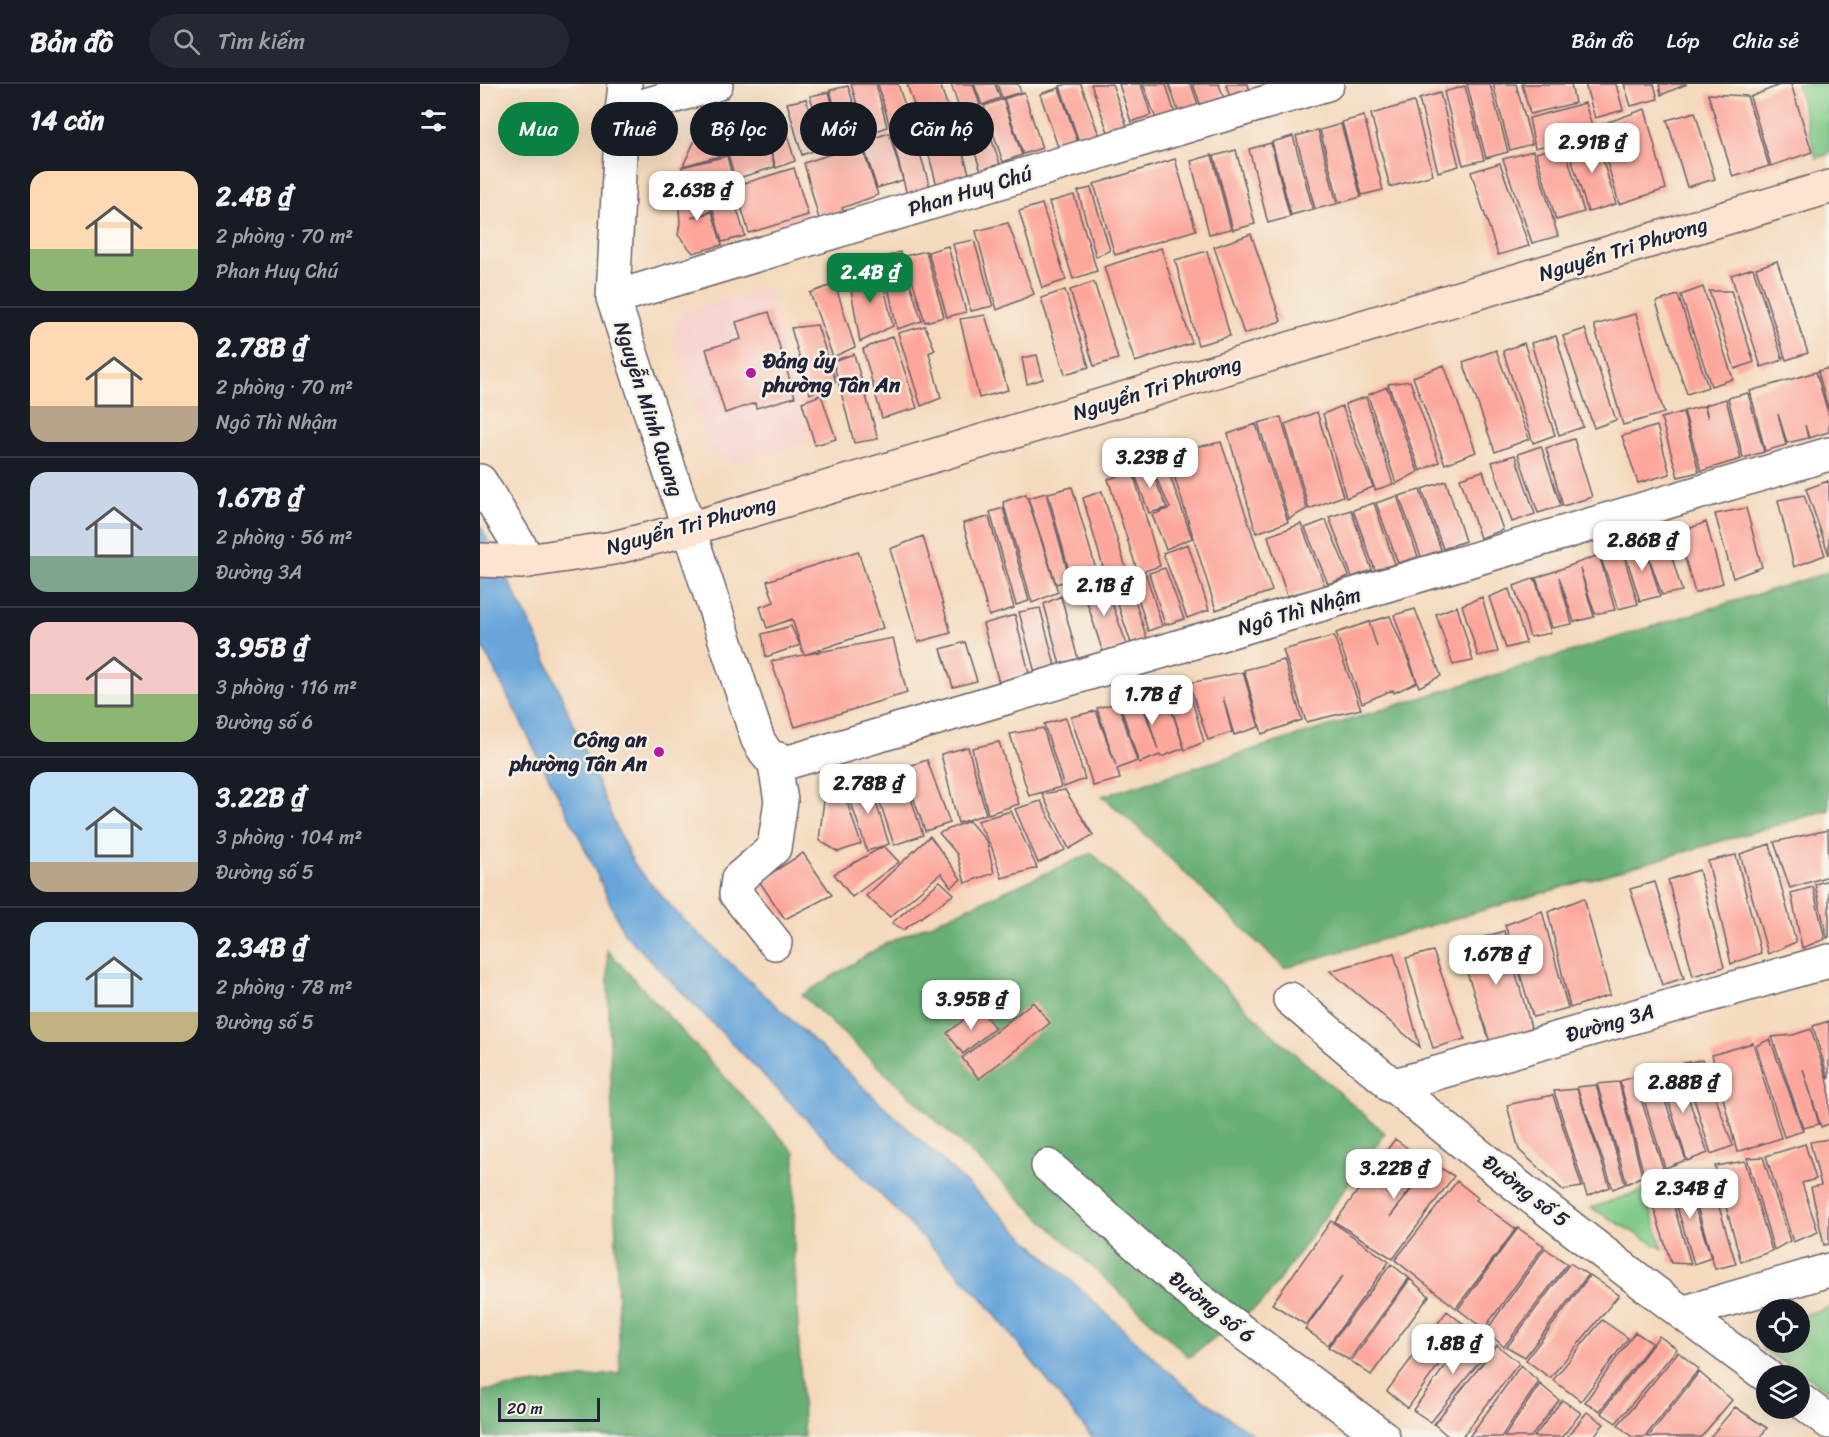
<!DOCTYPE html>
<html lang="vi">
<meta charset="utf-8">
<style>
:root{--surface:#171b24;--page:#242831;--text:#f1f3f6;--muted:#9ea1a6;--line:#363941;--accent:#0b8043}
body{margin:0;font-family:Sriracha,sans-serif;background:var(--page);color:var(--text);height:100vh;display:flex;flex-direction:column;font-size:22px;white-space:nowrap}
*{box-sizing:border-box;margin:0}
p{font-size:20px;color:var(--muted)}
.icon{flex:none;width:33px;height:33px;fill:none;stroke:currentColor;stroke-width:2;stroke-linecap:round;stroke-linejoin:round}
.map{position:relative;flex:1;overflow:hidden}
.sheet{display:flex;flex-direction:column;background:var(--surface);width:480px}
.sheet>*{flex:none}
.banner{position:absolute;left:18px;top:18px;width:570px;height:54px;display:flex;gap:12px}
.buttons{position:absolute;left:1276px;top:1215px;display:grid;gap:12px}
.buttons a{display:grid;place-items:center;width:54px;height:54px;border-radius:50%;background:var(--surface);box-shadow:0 6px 24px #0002;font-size:30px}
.scale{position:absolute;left:18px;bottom:15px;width:102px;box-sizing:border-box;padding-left:6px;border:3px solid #22223b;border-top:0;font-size:16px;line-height:21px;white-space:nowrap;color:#22223b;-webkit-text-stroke:4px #f7f3e8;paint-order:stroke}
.price{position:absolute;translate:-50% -51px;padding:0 14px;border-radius:12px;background:#fff;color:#222;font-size:20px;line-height:39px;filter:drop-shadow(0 2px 3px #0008)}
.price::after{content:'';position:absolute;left:50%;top:36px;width:18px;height:14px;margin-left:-9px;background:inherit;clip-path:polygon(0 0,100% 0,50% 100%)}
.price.selected{background:var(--accent);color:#fff}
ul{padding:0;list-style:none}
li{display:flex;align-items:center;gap:18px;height:150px;padding:0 30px}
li+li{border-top:2px solid var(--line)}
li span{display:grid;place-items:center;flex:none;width:168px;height:120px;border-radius:18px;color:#555}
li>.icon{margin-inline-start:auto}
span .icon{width:72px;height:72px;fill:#fffc;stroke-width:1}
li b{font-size:26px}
h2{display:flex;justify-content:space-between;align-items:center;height:72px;padding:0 30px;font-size:26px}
.pill{padding:0 21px;border-radius:27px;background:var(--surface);box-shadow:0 6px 24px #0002;font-size:21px;line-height:54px}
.pill.selected{background:var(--accent);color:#fff}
header{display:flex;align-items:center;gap:36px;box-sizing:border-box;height:84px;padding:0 30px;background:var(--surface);border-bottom:2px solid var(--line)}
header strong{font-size:28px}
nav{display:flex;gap:33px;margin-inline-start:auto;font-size:21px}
.search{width:420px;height:54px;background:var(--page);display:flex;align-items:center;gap:15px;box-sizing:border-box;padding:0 21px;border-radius:33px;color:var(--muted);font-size:22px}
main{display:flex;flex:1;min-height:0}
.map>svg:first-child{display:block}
.built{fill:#f7d0cc}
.green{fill:#80cb88;stroke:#517662;stroke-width:1.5}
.forest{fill:#68af74;stroke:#456858;stroke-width:1.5}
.water{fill:#68a6da;stroke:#45648a;stroke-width:1.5}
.building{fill:#fda79c}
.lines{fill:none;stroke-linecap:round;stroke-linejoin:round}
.street-casing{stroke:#6c6268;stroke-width:36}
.secondary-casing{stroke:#6c6268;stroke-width:36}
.street{stroke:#fff;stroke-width:33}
.secondary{stroke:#fde4d1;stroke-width:33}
.poi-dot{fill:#b5179e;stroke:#f7f3e8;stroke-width:2}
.labels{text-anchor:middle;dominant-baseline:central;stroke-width:5;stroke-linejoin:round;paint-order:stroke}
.street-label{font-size:21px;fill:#22223b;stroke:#f7f3e8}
.poi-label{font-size:21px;font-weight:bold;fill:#22223b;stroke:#f7f3e8;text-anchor:start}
</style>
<header>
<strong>Bản đồ</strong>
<div class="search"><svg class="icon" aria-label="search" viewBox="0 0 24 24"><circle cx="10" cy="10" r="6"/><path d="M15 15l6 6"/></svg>Tìm kiếm</div>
<nav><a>Bản đồ</a><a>Lớp</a><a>Chia sẻ</a></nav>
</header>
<main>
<section class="sheet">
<h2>14 căn<svg class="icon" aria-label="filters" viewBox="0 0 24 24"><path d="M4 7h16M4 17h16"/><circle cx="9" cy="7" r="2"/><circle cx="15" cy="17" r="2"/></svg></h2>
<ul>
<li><span style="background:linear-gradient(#ffd9b3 65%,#8fb573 0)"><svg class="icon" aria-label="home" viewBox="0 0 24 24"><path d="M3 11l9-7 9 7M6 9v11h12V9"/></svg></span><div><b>2.4B ₫</b><p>2 phòng · 70 m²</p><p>Phan Huy Chú</p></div></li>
<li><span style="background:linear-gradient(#ffd9b3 70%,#b9a48a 0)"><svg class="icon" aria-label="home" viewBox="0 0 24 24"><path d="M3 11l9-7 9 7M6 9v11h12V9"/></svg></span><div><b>2.78B ₫</b><p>2 phòng · 70 m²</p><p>Ngô Thì Nhậm</p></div></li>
<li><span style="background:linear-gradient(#c9d6e8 70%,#7fa58c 0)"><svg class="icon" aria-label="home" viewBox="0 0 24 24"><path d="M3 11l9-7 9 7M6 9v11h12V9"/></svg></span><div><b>1.67B ₫</b><p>2 phòng · 56 m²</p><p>Đường 3A</p></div></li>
<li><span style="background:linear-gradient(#f6c9c9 60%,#8fb573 0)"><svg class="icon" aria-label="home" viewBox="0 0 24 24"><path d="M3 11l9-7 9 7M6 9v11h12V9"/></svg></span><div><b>3.95B ₫</b><p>3 phòng · 116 m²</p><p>Đường số 6</p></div></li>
<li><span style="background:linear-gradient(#bfe0f5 75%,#b9a48a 0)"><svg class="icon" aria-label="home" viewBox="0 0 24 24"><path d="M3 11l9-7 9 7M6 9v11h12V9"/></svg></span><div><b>3.22B ₫</b><p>3 phòng · 104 m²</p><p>Đường số 5</p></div></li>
<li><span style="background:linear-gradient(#bfe0f5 75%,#c2b280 0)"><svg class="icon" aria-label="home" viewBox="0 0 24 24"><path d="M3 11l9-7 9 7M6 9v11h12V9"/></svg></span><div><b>2.34B ₫</b><p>2 phòng · 78 m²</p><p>Đường số 5</p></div></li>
</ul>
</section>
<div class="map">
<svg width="1349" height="1353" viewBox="0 0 1349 1353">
<rect width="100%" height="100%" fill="#f7f3e8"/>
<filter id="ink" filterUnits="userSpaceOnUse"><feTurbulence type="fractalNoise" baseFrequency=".0167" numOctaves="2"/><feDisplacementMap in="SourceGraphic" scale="12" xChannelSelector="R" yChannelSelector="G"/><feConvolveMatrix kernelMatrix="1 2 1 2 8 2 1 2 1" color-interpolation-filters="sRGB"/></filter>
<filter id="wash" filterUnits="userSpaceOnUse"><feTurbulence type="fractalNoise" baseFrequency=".008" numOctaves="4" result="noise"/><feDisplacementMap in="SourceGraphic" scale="24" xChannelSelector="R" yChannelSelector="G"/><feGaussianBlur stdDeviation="1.35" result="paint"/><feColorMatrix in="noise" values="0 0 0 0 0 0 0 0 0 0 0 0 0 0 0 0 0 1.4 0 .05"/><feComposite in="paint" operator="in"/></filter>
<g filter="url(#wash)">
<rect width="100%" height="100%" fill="#f4d9bc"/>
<path class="built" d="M287 204 330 357 253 380 229 368 192 251 203 227Z"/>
<path class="green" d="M1317 0H1349V70L1336 74Z
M1164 1106 1183 1165 1111 1124Z
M1349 1224V1307L1282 1265 1287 1251V1258H1320V1232Z"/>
<path class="forest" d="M1349 488V726L804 884 652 738 622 712Z
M612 769 789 947 905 1049 784 1217 709 1273 322 911 403 861Z
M127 866 315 1069 314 1169 324 1353H6L3 1307 140 1289Z"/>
<path class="water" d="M0 441 56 551 137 745 155 782 198 830 277 904 702 1300 776 1353H612L501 1213 144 849 101 756 0 558Z"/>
<g id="blocks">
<path class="building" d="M371 0H396L407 43 386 51Z
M398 0H418L432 44 412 51Z
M427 0H460L472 36 442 46Z
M471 0H493L500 21 480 27Z
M494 0H515L520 14 502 21Z
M517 0H538L541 8 522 14Z
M587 0H601L619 51 599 58 580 2Z
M611 0H632L647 42 628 48Z
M639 0H661L671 31 651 38Z
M663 0H686L695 30 676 35Z
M689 0H711L719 24 699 30Z
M713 0H739L744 15 721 23Z
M746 0H768L770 8 750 14Z
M987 0H1010L1028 68 1006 74Z
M1013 0H1036L1052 60 1030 66Z
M1042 0H1091L1095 19 1050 30Z
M1105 0H1136L1143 26 1115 34Z
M1144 0H1174L1178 15 1151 22Z
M1179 0H1207L1181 11Z
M1302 0H1311L1332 68 1291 82 1270 13Z
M368 2 384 51 364 57 350 6Z
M985 2 1004 76 983 81 964 8Z
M579 4 598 59 579 66 560 10Z
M349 8 363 58 345 64 330 12Z
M544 8 562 64 543 70 524 15Z
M960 9 979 82 958 88 939 15Z
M1228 10 1267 12 1289 82 1253 93Z
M326 15 341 64 322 71 307 19Z
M523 15 542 71 523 78 504 22Z
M934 18 953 91 910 103 891 30Z
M1105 19 1114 49 1055 64 1049 34Z
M501 24 520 80 501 87 482 31Z
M1165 25 1186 105 1139 120 1117 42Z
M300 28 315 77 296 84 281 32Z
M1215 28 1235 95 1207 103 1187 36Z
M884 32 903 106 882 111 862 38Z
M279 34 295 83 255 95 241 44Z
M861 40 881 113 859 119 840 46Z
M474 41 490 92 457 102 443 49Z
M239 45 246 70 203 82 216 54 228 46Z
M433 46 450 103 427 111 412 53Z
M838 46 857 120 835 125 816 52Z
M409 49 423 96 397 104 382 58Z
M813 52 833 125 811 131 792 58Z
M1116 53 1136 120 1108 128 1087 61Z
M791 59 810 133 788 139 769 65Z
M381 60 398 111 362 124 365 132 340 139 324 79Z
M1084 61 1104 128 1076 136 1056 69Z
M756 66 775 140 753 146 734 72Z
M1053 67 1078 152 1052 159 1023 75Z
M732 71 751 145 729 150 711 77Z
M247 72 253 95 201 109 202 83Z
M695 75 716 146 635 171 614 100Z
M1020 79 1049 162 1018 171 991 88Z
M314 84 328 131 269 149 255 102Z
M249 98 265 152 242 158 227 105Z
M225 104 231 127 211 134 232 128 242 161 213 169 198 151 200 139 198 112Z
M611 104 630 166 616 173 598 107Z
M594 111 617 187 593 195 569 118Z
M562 120 586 196 562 204 539 127Z
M528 139 554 210 517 226 496 147Z
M771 150 801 237 764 250 734 163Z
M494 156 513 222 491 227 473 160Z
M468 162 486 228 467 233 448 168Z
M681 164 712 259 655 278 624 183Z
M446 167 464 233 445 238 425 172Z
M727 167 750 252 718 261 695 176Z
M420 168 442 237 417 245 402 174Z
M1297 177 1328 269 1306 276 1276 184Z
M1273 184 1303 276 1281 283 1251 191Z
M400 185 413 242 380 258 369 194Z
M614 198 638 275 614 282 590 206Z
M355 200 375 263 353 273 330 209Z
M1223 203 1253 295 1231 302 1201 211Z
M585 206 609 283 585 290 561 214Z
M1229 207H1251L1274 278 1255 285Z
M1198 211 1228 303 1207 310 1176 218Z
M289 228 315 313 276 324 275 319 245 329 226 265 261 255 256 238Z
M1156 230 1184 329 1143 341 1114 241Z
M505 231 528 306 499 314 480 235Z
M337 241 356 298 330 310 311 244Z
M445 242 455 266 449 269 461 314 441 322 418 249Z
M1105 245 1136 336 1114 344 1083 252Z
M413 252 437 324 402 334 383 265Z
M1076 252 1103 343 1079 351 1051 259Z
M1044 259 1075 351 1053 359 1023 267Z
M1016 266 1049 355 1015 368 983 278Z
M374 270 398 355 374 359 353 277Z
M557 271 563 295 547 300 542 274Z
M964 281 996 368 965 380 933 293Z
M1349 284V324H1348L1338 287Z
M1336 288 1349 332V348L1329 354 1325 341 1328 354 1307 359 1298 330 1306 361 1285 367 1270 307Z
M930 297 959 378 940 387 908 300Z
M907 303 938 388 916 400 888 311Z
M1268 309 1284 368 1263 374 1248 314Z
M341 311 356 355 335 361 322 318Z
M886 313 913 400 895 406 882 364 865 320Z
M1246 315 1261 375 1221 387 1204 327 1224 322 1228 334 1225 321Z
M862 322 893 403 866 414 843 330Z
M837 328 863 412 829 425 805 340Z
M1203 328 1219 388 1198 393 1181 334Z
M801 333 827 425 809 435 778 339Z
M776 340 808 438 776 449 748 350Z
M1177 342 1190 390 1158 399 1142 352Z
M1094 355 1112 413 1083 422 1066 364Z
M741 358 792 507 736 526 687 369Z
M1061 362 1081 422 1058 429 1038 370Z
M1035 371 1055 430 1032 438 1012 378Z
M683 372 712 454 686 465 672 431 690 424 668 376Z
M669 381 687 424 669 429 653 385Z
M1003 387 1023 446 1000 454 980 394Z
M653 388 680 482 658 489 628 395Z
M966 397 985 457 963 465 942 405Z
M1348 397 1349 400V471L1326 405Z
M592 403 616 485 591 495 568 409Z
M940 406 961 466 941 473 919 412Z
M622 407 646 484 625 490 603 414Z
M566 409 590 496 576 500 548 414Z
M546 410 578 508 552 519 523 418Z
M1324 411 1345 471 1314 483 1298 416Z
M917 412 938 473 918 479 896 419Z
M894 419 915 480 895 486 873 426Z
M523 424 549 517 536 521 510 428Z
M1266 424 1282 483 1253 494 1235 430Z
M871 426 892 486 872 493 849 433Z
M509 433 534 524 509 532 483 439Z
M846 436 869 492 848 500 825 444Z
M1226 438 1243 499 1215 509 1198 449Z
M821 440 845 502 807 512 788 452Z
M443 452 471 549 438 558 410 465Z
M1186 453 1202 507 1182 511 1165 461Z
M1164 458 1180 512 1160 517 1144 466Z
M708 460 729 526 707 534 683 469Z
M1142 466 1158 520 1138 525 1121 474Z
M378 467 403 544 324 571 312 535 287 544 280 523 294 518 287 497Z
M1119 471 1135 526 1115 530 1100 485 1114 533 1094 538 1079 493 1092 540 1072 544 1056 494Z
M685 484 704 535 685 541 669 489Z
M646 488 667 555 651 559 629 494Z
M666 490 682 542 668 547 652 493Z
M1055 494 1071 549 1050 553 1034 502Z
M624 497 647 561 623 569 602 502Z
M1029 505 1046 559 1026 564 1009 513Z
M581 512 598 575 580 581 564 520Z
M1002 513 1018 568 998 572 982 521Z
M977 522 993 577 973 581 956 530Z
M560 524 575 581 555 589 539 528Z
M935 525 961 592 939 603 914 531Z
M535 531 549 589 519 599 503 540Z
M910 532 937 598 914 609 913 606 882 619 856 549 889 538 897 563 889 538Z
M311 542 320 561 286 573 282 550Z
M854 552 881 625 826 638 803 566Z
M413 554 427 609 315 643 291 577Z
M485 558 497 597 473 603 461 565Z
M804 576 822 636 782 650 764 586Z
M763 588 779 643 754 651 743 613 752 648 728 656 709 599Z
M707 599 724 658 705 666 685 604Z
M685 606 704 664 681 673 680 671 659 679 639 618 660 613 678 666 661 611Z
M638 619 657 677 637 685 640 695 613 702 591 633 616 627 636 682 617 624Z
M586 634 605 695 584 703 564 640Z
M563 644 581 703 549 712 530 650Z
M519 658 539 720 508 730 492 664Z
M488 663 506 730 478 739 461 670Z
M447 676 470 739 445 747 423 684Z
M420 681 443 751 414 761 391 691Z
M389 696 409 760 387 767 366 703Z
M362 703 381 760 358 768 339 756 345 708Z
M585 706 613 751 589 765 562 710Z
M561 717 585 766 558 779 535 725Z
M531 727 557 784 522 794 512 764 497 737Z
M489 737 507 758 514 789 485 799 477 770 459 749Z
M1348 746 1349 792 1310 804 1294 758Z
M450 752 481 795 471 803 461 789 410 833 386 812Z
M1290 760 1316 858 1288 870 1260 770Z
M404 762 419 778 372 813 354 790Z
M323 769 352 811 305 835 279 797Z
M1256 771 1281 869 1251 880 1228 777Z
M1219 786 1244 883 1213 892 1188 796Z
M1349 796V853L1347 854 1335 800Z
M460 797 474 810 423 846 412 839Z
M1175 798 1204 894 1182 901 1150 805Z
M1333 803 1345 855 1322 864 1311 809Z
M1104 814 1130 911 1090 924 1068 828Z
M1062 827 1088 924 1053 933 1025 841Z
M1024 847 1052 947 1010 958 978 861Z
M953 867 985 955 953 964 926 874Z
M914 869 940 963 850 887Z
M553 918 570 939 499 995 482 974Z
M499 924 515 944 483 970 467 949Z
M1349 937V994H1348L1333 942Z
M1331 945 1349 1002V1040L1341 1043 1323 985 1339 1040 1323 1044 1292 953 1313 951Z
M1290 955 1323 1047 1304 1053 1276 962Z
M1273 959 1301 1054 1257 1068 1232 971Z
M1222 976 1253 1062 1231 1070 1203 979Z
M1197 983 1228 1069 1207 1077 1179 987Z
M1175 989 1206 1076 1185 1084 1157 993Z
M1154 993 1183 1084 1164 1092 1140 997Z
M1139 998 1162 1092 1147 1100 1117 1000Z
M1116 1001 1145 1100 1133 1105 1097 1003Z
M1097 1005 1130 1103 1107 1112 1074 1007Z
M1073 1011 1102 1103 1083 1106 1039 1066 1027 1021Z
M915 1055 949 1080 910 1133 952 1079 974 1092 913 1175 855 1138Z
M1349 1055V1160L1344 1161 1331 1103 1341 1101 1330 1058Z
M1325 1060 1336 1095 1322 1099 1338 1148 1313 1158 1286 1072Z
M1283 1073 1310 1157 1294 1166 1267 1074Z
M1265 1077 1292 1167 1261 1178 1235 1082Z
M1229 1089 1256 1180 1235 1185 1208 1091Z
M1205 1091 1231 1174 1214 1180 1189 1096Z
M1186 1096 1211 1180 1191 1179 1166 1100Z
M977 1097 998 1114 996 1116 1036 1145 976 1224 915 1176Z
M851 1137 909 1178 848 1261 825 1245 863 1192 826 1241 792 1220Z
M1038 1144 1064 1162 1004 1245 978 1225Z
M1065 1164 1087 1180 1024 1263 1006 1247Z
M1090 1179 1108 1191 1045 1273 1027 1263Z
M911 1180 929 1194 869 1276 848 1263Z
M1110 1191 1139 1211 1070 1294 1046 1276Z
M930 1195 949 1212 891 1291 871 1277Z
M967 1227 986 1242 928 1324 907 1307Z
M1122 1236 1148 1254 1101 1317 1073 1296Z
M993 1244 1013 1261 951 1338 933 1326Z
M1155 1248 1172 1259 1120 1327 1105 1318Z
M1179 1252 1197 1265 1136 1339 1121 1329Z
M1017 1261 1039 1279 982 1353H969L954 1340Z
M1198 1268 1219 1285 1165 1353H1152L1138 1341Z
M1041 1281 1059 1298 1021 1353H989Z
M1219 1288 1252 1316 1221 1353H1168Z
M1060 1300 1079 1316 1051 1353H1024Z
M1082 1316 1101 1329 1082 1353H1054Z
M1255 1323 1287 1344 1280 1353H1230Z
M1107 1328 1124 1340 1113 1353H1087Z"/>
</g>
</g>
<g filter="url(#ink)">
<use href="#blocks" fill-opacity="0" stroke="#6c6268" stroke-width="1.5"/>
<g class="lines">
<defs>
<path id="street" d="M145 0 142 28 133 214 278 656 288 672 309 678 1349 370
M142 28 236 0
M133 214 847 0
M0 397 49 477
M294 674 301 717 294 764 258 795 256 810 295 859
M810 915C964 1047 1124 1172 1287 1292
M911 1002 1349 877
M568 1082 717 1214 903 1353
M1202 1229 1349 1186
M1320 1316 1349 1338"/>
<path id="secondary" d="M0 476 41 478 133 464 209 445 1349 103"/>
</defs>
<use href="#street" class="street-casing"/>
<use href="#secondary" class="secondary-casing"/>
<use href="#street" class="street"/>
<use href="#secondary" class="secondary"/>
</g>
</g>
<g class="poi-dot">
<circle cx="271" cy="289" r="6"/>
<circle cx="179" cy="668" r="6"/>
</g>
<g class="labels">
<g class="street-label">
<text transform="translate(490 107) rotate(-17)">Phan Huy Chú</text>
<text transform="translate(1143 165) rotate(-17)">Nguyển Tri Phương</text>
<text transform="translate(677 304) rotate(-17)">Nguyển Tri Phương</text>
<text transform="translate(169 325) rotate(72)">Nguyễn Minh Quang</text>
<text transform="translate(211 441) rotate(-15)">Nguyển Tri Phương</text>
<text transform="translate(819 527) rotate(-16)">Ngô Thì Nhậm</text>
<text transform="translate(1130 939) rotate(-16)">Đường 3A</text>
<text transform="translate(1046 1107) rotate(38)">Đường số 5</text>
<text transform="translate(732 1223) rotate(38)">Đường số 6</text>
</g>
<g class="poi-label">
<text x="283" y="277">Đảng ủy<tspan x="283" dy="24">phường Tân An</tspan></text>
<text x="167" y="656" text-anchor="end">Công an<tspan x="167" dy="24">phường Tân An</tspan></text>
</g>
</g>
</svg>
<div class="buttons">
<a><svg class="icon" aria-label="locate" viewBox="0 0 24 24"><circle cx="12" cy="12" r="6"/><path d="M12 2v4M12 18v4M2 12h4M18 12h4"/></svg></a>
<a><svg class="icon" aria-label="layers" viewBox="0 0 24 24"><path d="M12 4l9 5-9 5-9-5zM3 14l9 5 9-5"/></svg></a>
</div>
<div class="scale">20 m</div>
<b class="price" style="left:1112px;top:90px">2.91B ₫</b>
<b class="price" style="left:217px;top:138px">2.63B ₫</b>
<b class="price selected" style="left:390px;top:220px">2.4B ₫</b>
<b class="price" style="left:670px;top:405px">3.23B ₫</b>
<b class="price" style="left:1162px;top:488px">2.86B ₫</b>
<b class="price" style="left:624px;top:533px">2.1B ₫</b>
<b class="price" style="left:672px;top:642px">1.7B ₫</b>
<b class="price" style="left:388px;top:731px">2.78B ₫</b>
<b class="price" style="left:1016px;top:902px">1.67B ₫</b>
<b class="price" style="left:491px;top:947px">3.95B ₫</b>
<b class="price" style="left:1203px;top:1030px">2.88B ₫</b>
<b class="price" style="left:914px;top:1116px">3.22B ₫</b>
<b class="price" style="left:1210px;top:1136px">2.34B ₫</b>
<b class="price" style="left:973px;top:1291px">1.8B ₫</b>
<div class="banner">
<a class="pill selected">Mua</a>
<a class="pill">Thuê</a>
<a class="pill">Bộ lọc</a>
<a class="pill">Mới</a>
<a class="pill">Căn hộ</a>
</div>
</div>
</main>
